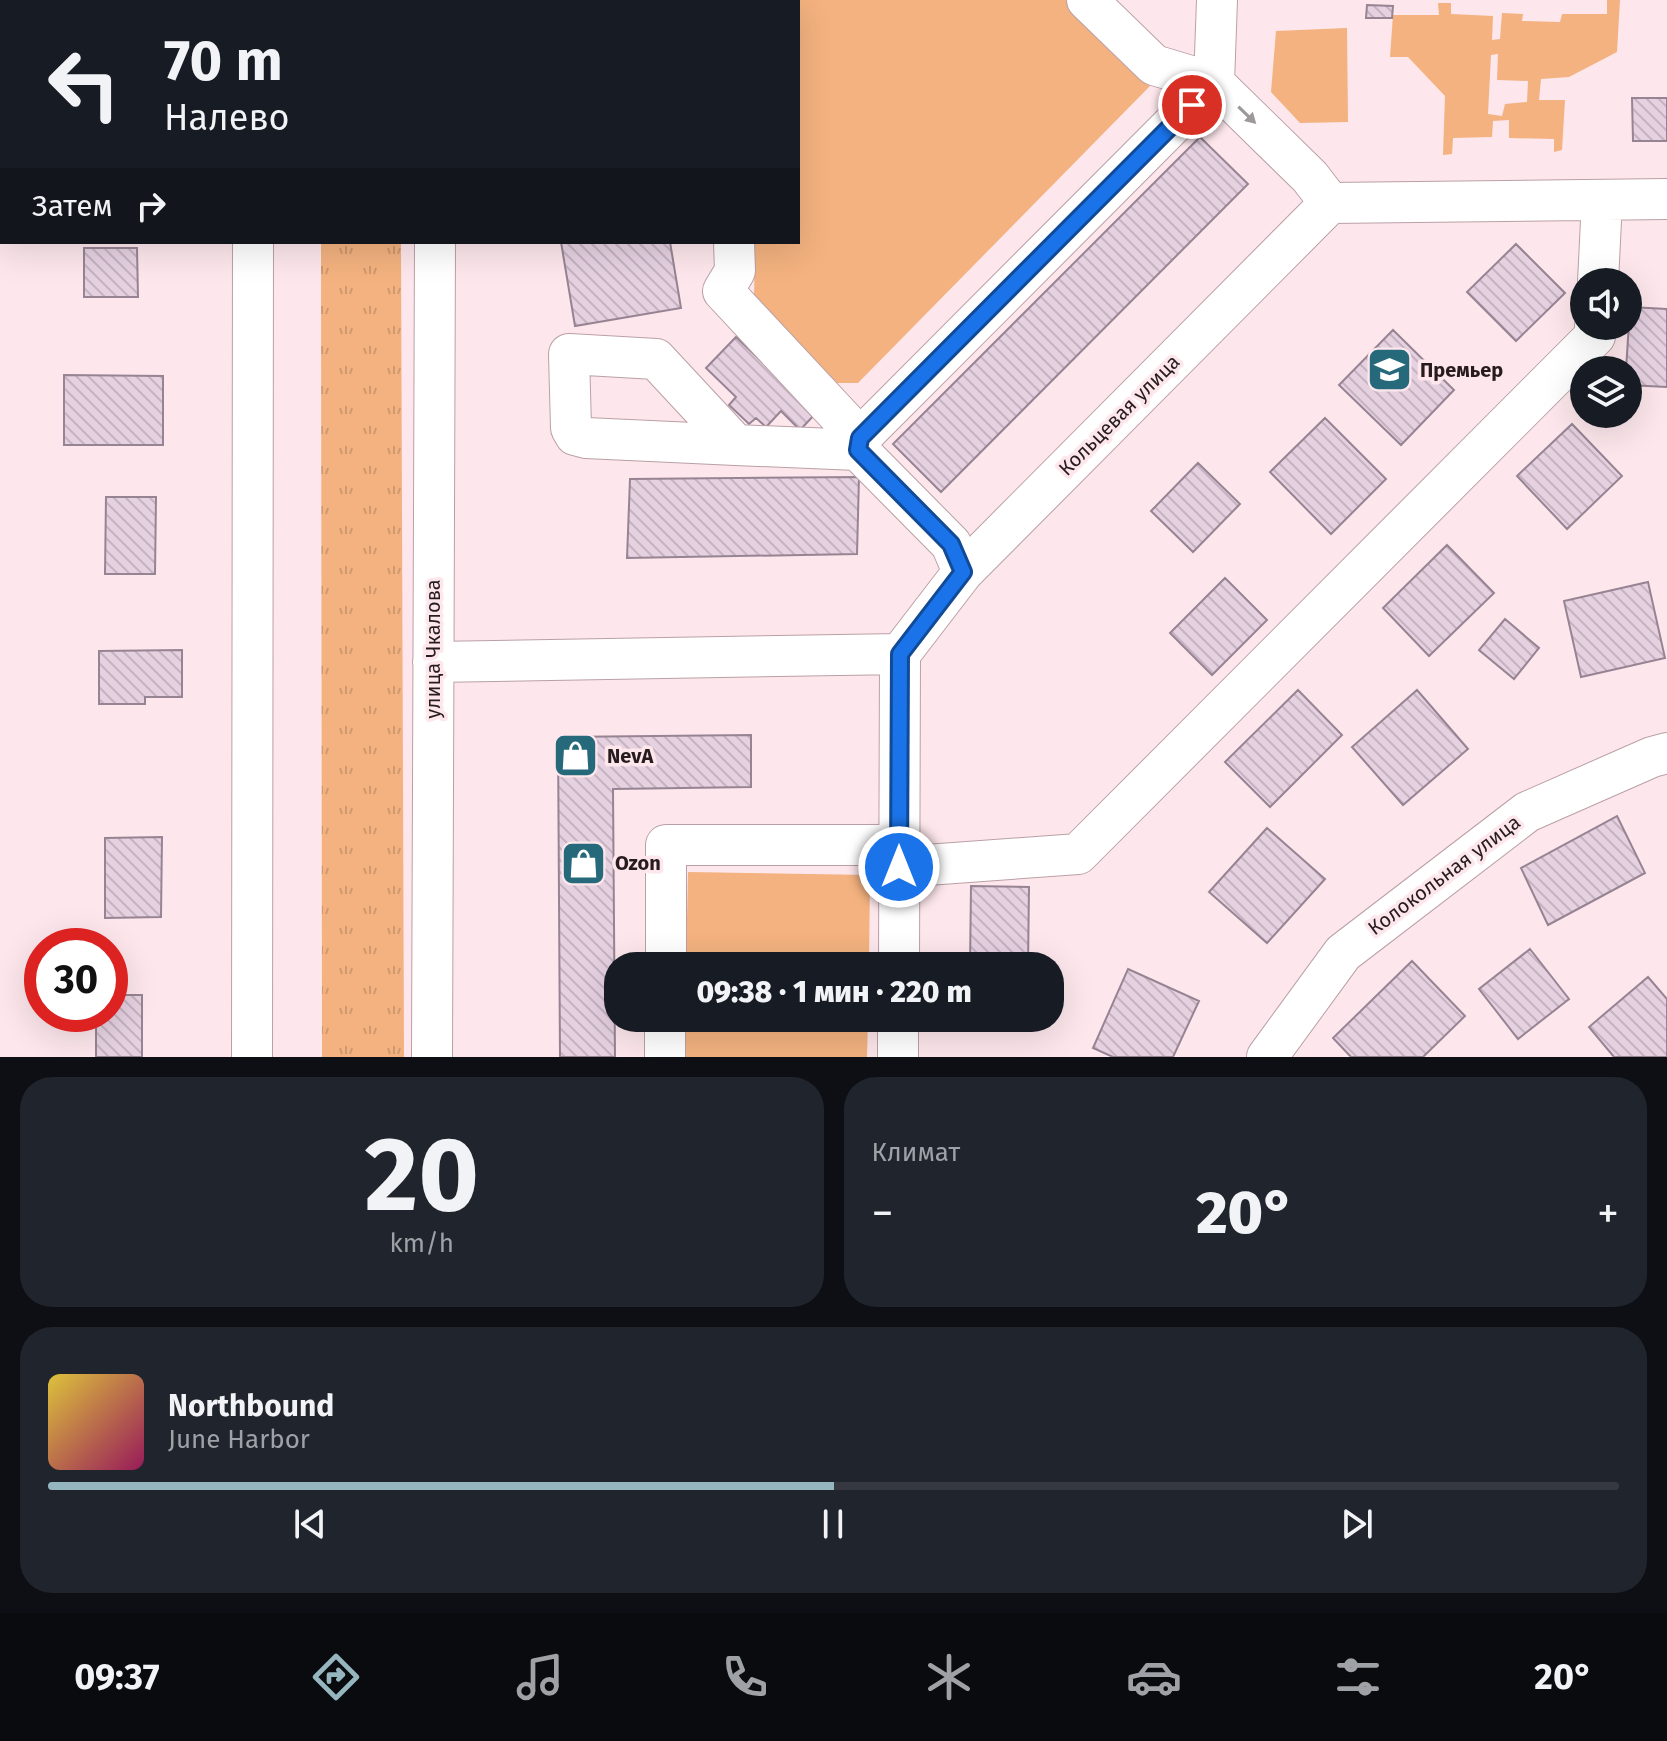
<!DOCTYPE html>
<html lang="ru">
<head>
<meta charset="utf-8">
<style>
	body { margin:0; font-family:"Fira Sans",sans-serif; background:#20242c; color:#f1f3f6; height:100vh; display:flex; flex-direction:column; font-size:30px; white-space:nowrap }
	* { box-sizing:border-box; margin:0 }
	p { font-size:26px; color:#9ea1a6 }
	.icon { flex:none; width:44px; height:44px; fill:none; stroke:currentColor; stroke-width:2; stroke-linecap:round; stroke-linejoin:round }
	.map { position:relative; height:1057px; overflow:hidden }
	.drawer { display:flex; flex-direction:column; gap:20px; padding:20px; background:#0d0f14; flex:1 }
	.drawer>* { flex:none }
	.guide { position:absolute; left:0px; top:0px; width:800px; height:244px; box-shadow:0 8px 32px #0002; background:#171b24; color:#f1f3f6; overflow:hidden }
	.tools { position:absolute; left:1570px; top:268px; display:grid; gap:16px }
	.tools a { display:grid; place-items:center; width:72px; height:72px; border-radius:50%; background:#171b24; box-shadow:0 8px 32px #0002; font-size:40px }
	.speed { position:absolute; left:24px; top:928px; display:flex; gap:16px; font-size:40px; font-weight:700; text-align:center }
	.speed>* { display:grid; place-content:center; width:104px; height:104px; border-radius:50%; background:#171b24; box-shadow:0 8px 32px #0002; line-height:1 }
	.speed .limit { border:12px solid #d22; background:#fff; color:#111 }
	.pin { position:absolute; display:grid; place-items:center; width:68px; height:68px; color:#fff; margin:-34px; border:4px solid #fff; border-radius:50%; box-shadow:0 2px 8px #0007 }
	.me { position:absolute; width:88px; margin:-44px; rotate:0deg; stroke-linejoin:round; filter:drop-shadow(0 0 6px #0008) }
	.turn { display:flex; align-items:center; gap:28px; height:168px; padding:0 32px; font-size:36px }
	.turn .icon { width:104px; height:104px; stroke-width:2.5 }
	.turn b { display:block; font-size:56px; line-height:68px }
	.then { display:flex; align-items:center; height:76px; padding:0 32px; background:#0003; gap:16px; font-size:30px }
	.big { font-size:60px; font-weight:800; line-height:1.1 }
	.drawer .widget { flex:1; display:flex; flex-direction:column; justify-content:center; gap:12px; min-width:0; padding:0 28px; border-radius:32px; background:#20242c }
	.drawer .dial { align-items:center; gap:0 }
	.dial b { font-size:104px; line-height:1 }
	.song { display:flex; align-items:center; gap:24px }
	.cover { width:96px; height:96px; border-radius:12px; background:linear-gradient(135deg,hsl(50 70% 55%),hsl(330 70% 35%)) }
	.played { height:8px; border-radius:4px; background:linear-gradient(90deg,#95b5bf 50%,#363941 50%) }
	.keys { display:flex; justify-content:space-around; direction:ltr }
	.heat { display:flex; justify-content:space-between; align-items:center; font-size:44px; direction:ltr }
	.drawer .tiles { flex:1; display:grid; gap:20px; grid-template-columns:1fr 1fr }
	.widget:last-child { grid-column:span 2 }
	.trip { position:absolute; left:604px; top:952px; width:460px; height:80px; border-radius:32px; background:#171b24; box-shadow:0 8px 32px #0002; font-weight:800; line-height:80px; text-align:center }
	.menu { display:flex; height:128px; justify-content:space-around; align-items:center; background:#090b0e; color:#9ea1a6 }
	.menu .icon { width:56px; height:56px }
	.menu .current { color:#95b5bf }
	.menu b { font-size:36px; color:#f1f3f6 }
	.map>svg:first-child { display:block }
	.grass { fill:url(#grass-tufts) }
	.green { fill:#f3b27f; fill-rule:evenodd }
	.building { fill:url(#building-back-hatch); stroke:#978493; stroke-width:2 }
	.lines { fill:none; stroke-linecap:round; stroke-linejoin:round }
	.minor-casing { stroke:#baa0a6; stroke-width:42 }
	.minor { stroke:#fff; stroke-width:40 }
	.oneway { fill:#9d999a }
	.route-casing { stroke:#114b97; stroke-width:20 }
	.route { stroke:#1a73e8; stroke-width:14 }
	.labels { text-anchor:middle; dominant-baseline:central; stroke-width:7; stroke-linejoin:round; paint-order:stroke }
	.poi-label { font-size:20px; font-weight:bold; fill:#261c1f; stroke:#fde7ec; text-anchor:start }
	.street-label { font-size:20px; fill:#261c1f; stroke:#fde7ec }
</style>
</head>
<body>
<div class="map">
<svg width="1667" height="1057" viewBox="0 0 1667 1057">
	<defs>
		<pattern id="grass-tufts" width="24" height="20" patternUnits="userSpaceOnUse" patternTransform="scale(2)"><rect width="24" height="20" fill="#f3b27f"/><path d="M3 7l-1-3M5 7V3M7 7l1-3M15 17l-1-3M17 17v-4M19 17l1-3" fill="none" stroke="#d0986d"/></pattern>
		<pattern id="building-back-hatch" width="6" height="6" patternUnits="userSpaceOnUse" patternTransform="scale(2)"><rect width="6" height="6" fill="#e6d1e1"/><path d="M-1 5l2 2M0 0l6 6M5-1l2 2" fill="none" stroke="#c5b3c1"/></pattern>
	</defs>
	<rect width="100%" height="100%" fill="#fde7ec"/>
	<path class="grass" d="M321,242H401L404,1057H322Z"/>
	<path class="green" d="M755,0H1066L1150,86L858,383H837L754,298L755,242H798V2H755Z
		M1607,0H1620L1617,52L1569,77L1541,79L1539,100H1565L1562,150L1554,152V139L1509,138V120L1493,121L1492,137L1453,138L1452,154L1443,155L1445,96L1408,57H1390L1393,15H1439L1438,3H1451V14L1493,16L1492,40L1500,39L1502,13L1523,14L1522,21L1560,22L1562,14H1607ZM1498,54L1497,80L1528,81L1527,102L1505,104L1502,116L1488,114L1491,55Z
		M1347,28L1348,122L1300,123L1271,92L1276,31Z
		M688,872L870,875L869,966H686Z
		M685,1018H868L867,1057H685Z"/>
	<path class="building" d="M562,0H660L659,2H562Z
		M1367,5L1393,6L1392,18H1366Z
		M1632,98H1667V141H1633Z
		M1200,137L1248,184L941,492L893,444Z
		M561,242H670L681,308L575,326Z
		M1516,244L1565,293L1516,341L1467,292Z
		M84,248H137L138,297H84Z
		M1630,307L1667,309V387L1628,385V370H1626Z
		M1393,330L1454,390L1401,445L1339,385Z
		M736,337L816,413L800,430L781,411L766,427L756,418L749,424L729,405L736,397L706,368Z
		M64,375L163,376V445H64Z
		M1325,418L1386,479L1331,534L1270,472Z
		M1572,424L1622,476L1567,529L1517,476Z
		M1198,463L1240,504L1193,552L1151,511Z
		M859,477L857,554L627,558L630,479Z
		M106,497H156L155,574H105Z
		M1447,545L1494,593L1429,656L1383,608Z
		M1225,578L1267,620L1212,675L1170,633Z
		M1648,582L1665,658L1581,677L1564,601Z
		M1505,619L1539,648L1514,679L1479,650Z
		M182,650V697H145V704H99V651Z
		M1298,690L1342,735L1270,807L1225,762Z
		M1417,690L1468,749L1403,805L1352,747Z
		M751,735V787L613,789L615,1057H560L558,737Z
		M1617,816L1645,873L1548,925L1521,868Z
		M1267,828L1325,879L1267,943L1209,892Z
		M162,837L161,917L105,918V838Z
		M971,886L1029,887L1028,966H970Z
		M1530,949L1569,999L1518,1039L1479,989Z
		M1412,961L1465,1016L1423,1057H1351L1333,1038Z
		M1128,969L1199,1001L1173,1057H1113L1093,1048Z
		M1648,977L1667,999V1057H1614L1589,1027Z
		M110,995H142V1057H96V1014H110Z"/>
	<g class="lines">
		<defs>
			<path id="minor" d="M1087,0L1154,65L1214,83L1217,0
				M253,2V0
				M437,2V0
				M733,2V0
				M734,242L735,271L723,291L860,438
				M1598,282L1602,200
				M736,445L586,438L575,435L571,428L569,354L656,359L736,445L858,450
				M963,572L951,544L858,450L860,438L1214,83L1310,177L1330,203
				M433,662L900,654
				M899,867L1078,854L1595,336V326
				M666,966V845H899
				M899,966L900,654L963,572L1330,203L1667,199
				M252,1057L253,242
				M432,1057L435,242
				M665,1057V1018
				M898,1057V1018
				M1267,1057L1343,953L1527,812L1652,757L1667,753"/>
		</defs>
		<use href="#minor" class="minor-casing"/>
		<use href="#minor" class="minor"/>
	</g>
	<defs><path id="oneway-solid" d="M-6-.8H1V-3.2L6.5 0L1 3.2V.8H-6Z" transform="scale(2)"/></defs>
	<use class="oneway" href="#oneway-solid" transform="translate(1247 115) rotate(44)"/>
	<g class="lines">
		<defs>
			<path id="route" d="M899,867L900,654L963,572L951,544L858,450L860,438L1192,105"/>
		</defs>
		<use href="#route" class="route-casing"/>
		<use href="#route" class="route"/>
	</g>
	<defs>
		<symbol id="school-square" viewBox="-11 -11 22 22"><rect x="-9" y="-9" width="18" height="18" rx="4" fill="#25697b" stroke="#fde7ec"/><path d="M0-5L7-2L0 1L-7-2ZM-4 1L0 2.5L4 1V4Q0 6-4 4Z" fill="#fff"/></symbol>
		<symbol id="shop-square" viewBox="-11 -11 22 22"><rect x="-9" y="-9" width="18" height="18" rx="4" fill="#25697b" stroke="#fde7ec"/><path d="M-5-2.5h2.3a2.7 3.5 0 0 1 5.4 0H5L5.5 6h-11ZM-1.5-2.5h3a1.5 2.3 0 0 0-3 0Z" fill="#fff"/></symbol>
	</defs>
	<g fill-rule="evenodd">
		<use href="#school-square" x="1364" y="344" width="51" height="51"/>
		<use href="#shop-square" x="550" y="730" width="51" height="51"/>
		<use href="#shop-square" x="558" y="838" width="51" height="51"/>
	</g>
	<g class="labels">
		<g class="poi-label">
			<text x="1420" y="370">Премьер</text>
			<text x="607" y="756">NevA</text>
			<text x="615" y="863">Ozon</text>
		</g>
		<g class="street-label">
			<text transform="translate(1119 415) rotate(-45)">Кольцевая улица</text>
			<text transform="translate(433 649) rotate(-90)">улица Чкалова</text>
			<text transform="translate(1444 875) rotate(-37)">Колокольная улица</text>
		</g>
	</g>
</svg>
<div class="tools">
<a><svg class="icon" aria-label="sound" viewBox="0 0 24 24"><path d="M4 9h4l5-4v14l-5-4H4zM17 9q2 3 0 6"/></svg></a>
<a><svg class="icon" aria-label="layers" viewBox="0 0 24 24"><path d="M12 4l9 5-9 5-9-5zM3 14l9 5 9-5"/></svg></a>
</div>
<div class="speed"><div class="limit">30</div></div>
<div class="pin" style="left:1192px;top:105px;background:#d93025"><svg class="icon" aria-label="arrive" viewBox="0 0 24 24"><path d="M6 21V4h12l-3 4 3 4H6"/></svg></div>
<svg class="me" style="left:899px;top:867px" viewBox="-20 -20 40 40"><circle r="17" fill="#1a73e8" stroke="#fff" stroke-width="3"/><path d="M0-11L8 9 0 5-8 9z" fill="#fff"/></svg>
<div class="trip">09:38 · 1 мин · 220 m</div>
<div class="guide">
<div class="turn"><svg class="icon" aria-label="left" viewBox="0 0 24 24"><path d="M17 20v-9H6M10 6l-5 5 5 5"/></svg><div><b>70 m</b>Налево</div></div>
<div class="then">Затем<svg class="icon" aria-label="right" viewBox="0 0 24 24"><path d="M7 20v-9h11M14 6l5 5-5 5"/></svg></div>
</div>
</div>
<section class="drawer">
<div class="tiles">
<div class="widget dial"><b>20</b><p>km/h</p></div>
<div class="widget"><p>Климат</p>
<div class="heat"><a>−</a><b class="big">20°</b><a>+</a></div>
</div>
<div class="widget">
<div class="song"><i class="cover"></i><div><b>Northbound</b><p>June Harbor</p></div></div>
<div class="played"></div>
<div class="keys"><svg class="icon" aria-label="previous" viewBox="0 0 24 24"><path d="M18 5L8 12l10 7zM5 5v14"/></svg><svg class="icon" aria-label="pause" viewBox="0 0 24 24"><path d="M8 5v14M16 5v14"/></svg><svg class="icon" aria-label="next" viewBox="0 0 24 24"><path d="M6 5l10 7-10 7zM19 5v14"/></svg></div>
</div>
</div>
</section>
<nav class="menu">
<b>09:37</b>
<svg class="icon current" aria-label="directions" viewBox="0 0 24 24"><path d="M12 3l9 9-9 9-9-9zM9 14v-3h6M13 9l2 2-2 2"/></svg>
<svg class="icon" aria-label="music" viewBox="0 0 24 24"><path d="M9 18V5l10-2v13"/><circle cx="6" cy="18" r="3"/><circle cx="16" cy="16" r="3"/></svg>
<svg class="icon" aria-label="phone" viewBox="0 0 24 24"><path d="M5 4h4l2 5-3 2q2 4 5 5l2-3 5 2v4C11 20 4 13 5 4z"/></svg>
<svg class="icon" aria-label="climate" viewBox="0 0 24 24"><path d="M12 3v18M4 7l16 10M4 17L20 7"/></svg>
<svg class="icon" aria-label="car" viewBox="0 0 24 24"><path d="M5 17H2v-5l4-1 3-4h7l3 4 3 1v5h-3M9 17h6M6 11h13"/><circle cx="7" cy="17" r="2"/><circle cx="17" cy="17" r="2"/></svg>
<svg class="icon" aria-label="filters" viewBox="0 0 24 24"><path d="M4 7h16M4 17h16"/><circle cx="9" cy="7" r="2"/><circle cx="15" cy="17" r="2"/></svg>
<b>20°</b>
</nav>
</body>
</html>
